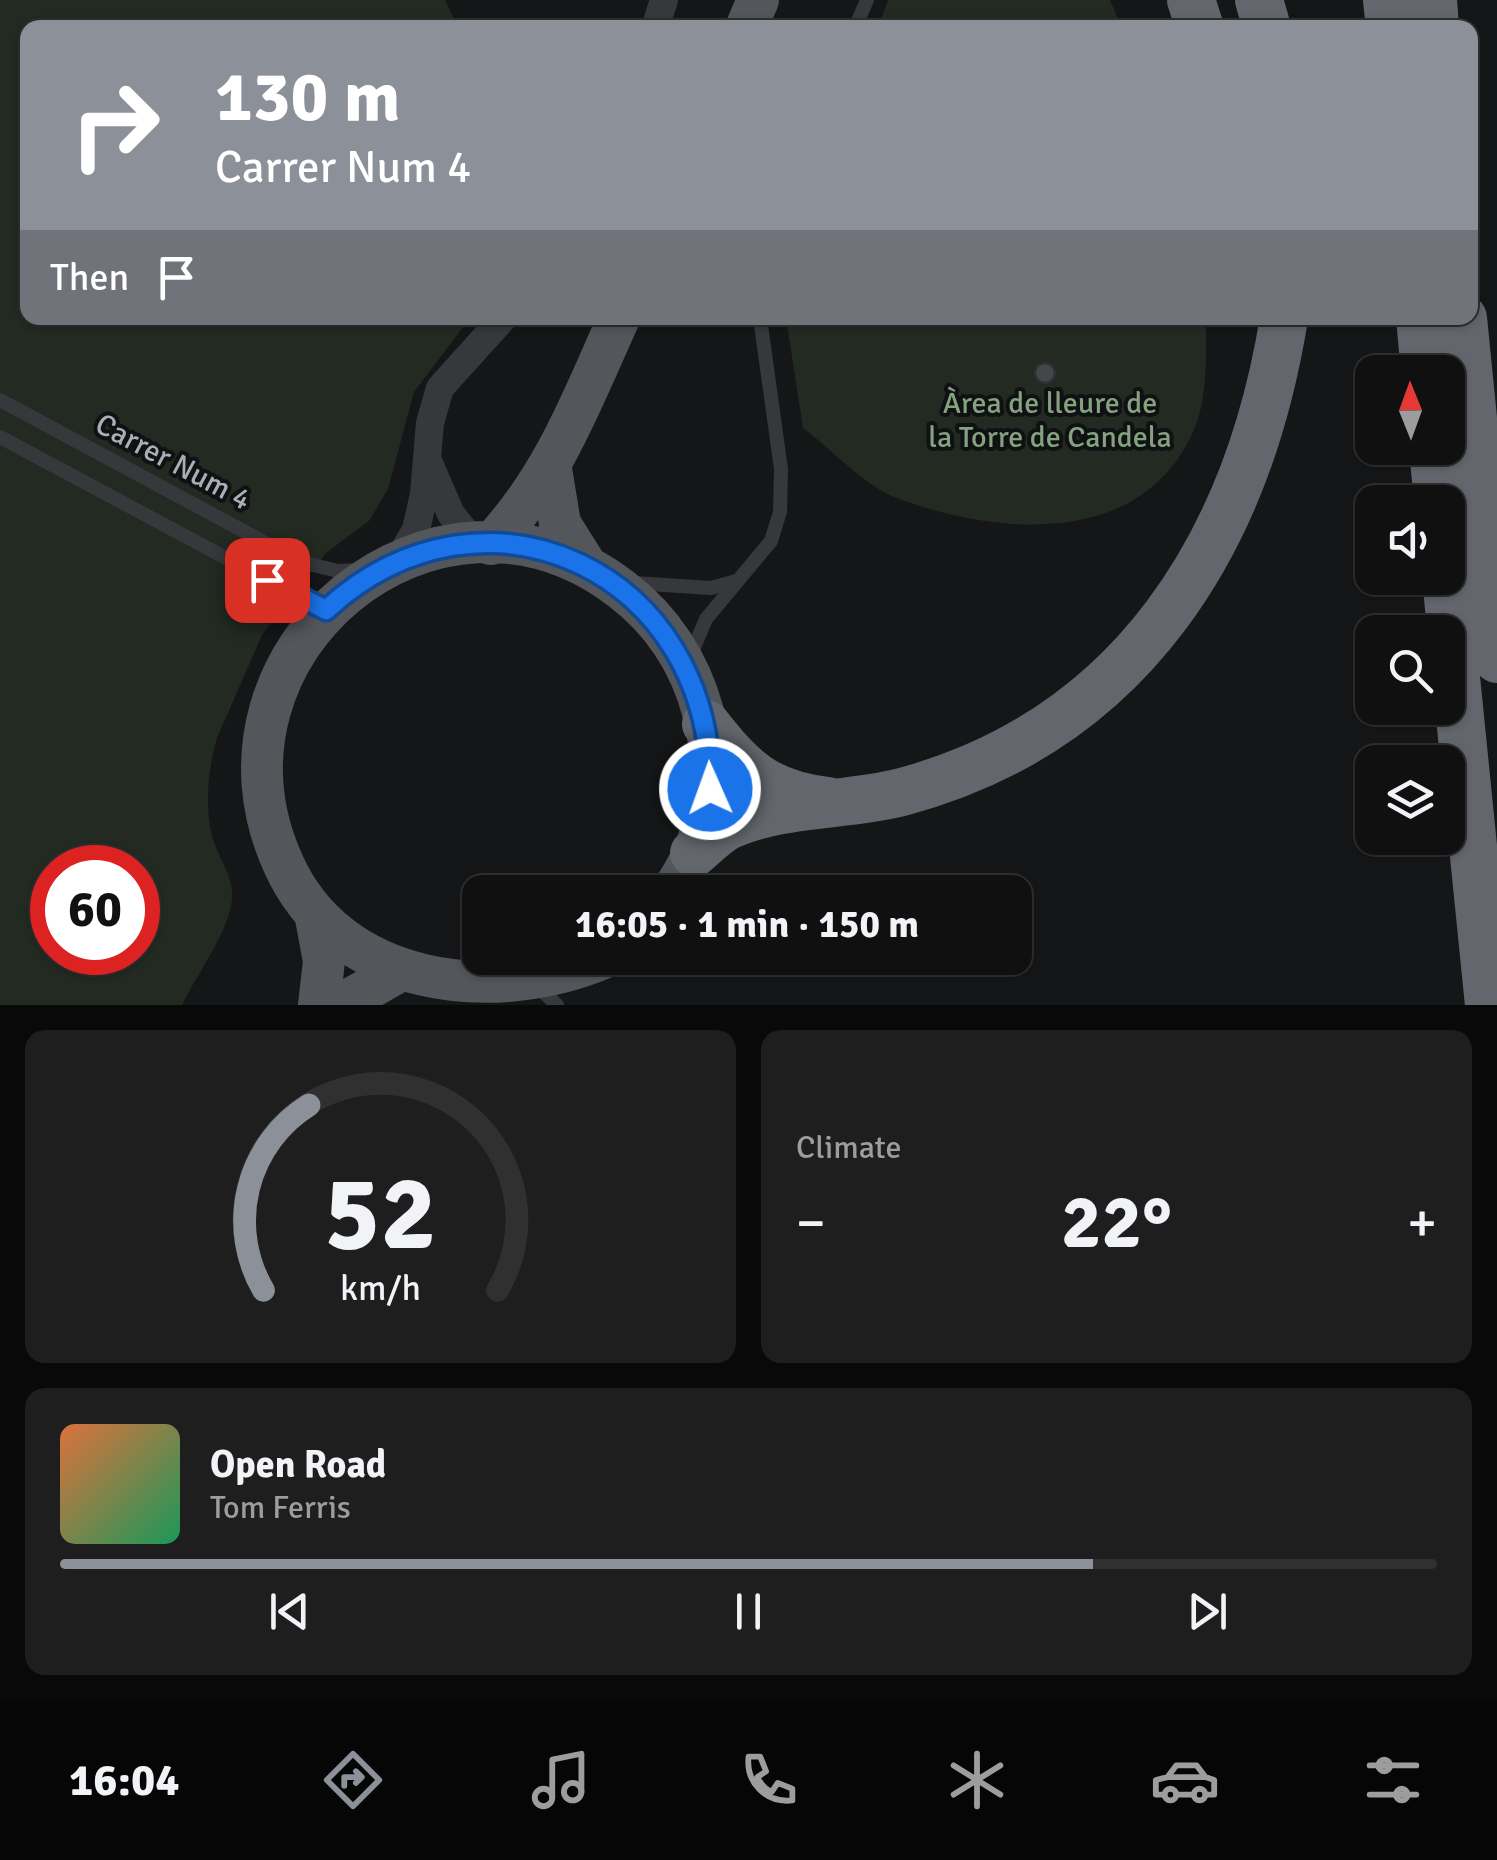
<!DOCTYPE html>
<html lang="en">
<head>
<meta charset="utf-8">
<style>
	body { margin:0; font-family:Signika,sans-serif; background:#1e1e1f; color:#f1f3f6; height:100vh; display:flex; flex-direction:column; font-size:38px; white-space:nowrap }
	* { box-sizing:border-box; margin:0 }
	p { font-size:32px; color:#9c9d9f }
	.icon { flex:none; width:55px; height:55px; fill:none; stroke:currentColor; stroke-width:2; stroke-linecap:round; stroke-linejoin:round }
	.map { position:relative; height:1005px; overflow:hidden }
	.sheet { display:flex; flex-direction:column; gap:25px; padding:25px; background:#090909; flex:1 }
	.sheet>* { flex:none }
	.guide { position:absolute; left:20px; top:20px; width:1458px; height:305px; border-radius:20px; box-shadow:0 2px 8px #0004,0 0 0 2px #303031; background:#8c9099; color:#fff; overflow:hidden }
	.needle { width:65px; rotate:359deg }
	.buttons { position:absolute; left:1355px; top:355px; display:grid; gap:20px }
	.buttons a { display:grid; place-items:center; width:110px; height:110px; border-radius:20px; background:#101011; box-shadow:0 2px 8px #0004,0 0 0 2px #303031; font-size:50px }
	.speed { position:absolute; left:30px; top:845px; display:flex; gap:20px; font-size:50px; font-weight:700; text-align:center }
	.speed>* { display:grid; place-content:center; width:130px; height:130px; border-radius:50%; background:#101011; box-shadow:0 2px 8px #0004,0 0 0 2px #303031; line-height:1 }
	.speed .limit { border:15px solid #d22; background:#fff; color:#111 }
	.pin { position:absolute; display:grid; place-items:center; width:85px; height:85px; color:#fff; margin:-42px; border-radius:20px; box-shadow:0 5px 15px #0006 }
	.me { position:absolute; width:110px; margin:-55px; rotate:358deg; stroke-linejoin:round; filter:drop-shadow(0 0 8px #0008) }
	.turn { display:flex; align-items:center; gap:35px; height:210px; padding:0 30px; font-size:45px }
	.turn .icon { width:130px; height:130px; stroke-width:2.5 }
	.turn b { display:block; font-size:70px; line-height:85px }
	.then { display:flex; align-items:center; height:95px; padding:0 30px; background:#0003; gap:20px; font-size:38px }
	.big { font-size:75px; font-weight:700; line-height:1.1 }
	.sheet .card { flex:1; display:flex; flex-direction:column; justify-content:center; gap:15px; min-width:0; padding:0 35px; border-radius:20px; background:#1e1e1f }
	.sheet .dial { align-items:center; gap:0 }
	.dial svg { height:260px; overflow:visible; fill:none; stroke:#303031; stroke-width:7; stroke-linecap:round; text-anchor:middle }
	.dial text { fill:#f1f3f6; stroke:none }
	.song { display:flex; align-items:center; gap:30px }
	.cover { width:120px; height:120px; border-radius:15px; background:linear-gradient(135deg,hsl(20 70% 55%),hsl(150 70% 35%)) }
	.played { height:10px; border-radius:5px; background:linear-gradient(90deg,#8c9099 75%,#303031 75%) }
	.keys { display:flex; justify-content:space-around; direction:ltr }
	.heat { display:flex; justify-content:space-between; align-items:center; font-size:55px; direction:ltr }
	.sheet .tiles { flex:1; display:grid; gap:25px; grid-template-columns:1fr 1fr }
	.card:last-child { grid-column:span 2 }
	.trip { position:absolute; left:462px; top:875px; width:570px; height:100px; border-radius:20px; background:#101011; box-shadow:0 2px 8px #0004,0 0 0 2px #303031; font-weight:700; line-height:100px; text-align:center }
	.tabs { display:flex; height:160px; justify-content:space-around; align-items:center; background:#060607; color:#9c9d9f }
	.tabs .icon { width:70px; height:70px }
	.tabs .current { color:#8c9099 }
	.tabs b { font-size:45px; color:#f1f3f6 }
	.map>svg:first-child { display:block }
	.green { fill:#222a22; fill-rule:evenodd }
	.building { fill:#44464a; stroke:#2f3033; stroke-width:2.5 }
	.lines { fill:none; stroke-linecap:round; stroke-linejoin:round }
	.lane { stroke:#36383c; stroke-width:14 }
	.street { stroke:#36383c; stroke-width:28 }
	.primary { stroke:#53565b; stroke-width:42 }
	.highway { stroke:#63676d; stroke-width:48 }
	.route-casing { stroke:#114b97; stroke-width:25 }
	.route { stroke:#1a73e8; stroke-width:18 }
	.labels { text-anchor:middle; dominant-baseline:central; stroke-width:8; stroke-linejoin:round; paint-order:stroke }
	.park-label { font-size:30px; fill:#84a180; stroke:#101112 }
	.street-label { font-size:30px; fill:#a8afb6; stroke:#101112 }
</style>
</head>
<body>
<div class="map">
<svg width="1497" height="1005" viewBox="0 0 1497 1005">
	<rect width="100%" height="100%" fill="#151617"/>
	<path class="green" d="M0,0H445L458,27L28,28V318H470L414,392L388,489L379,504L370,520L326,553L262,635L217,738C208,768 204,809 213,839C219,859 234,877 232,899C230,930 196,976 182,1005H0ZM52,868H138V952H52Z
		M888,0H1110L1122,27H878Z
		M786,318H1206C1206,352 1208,398 1194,430C1142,549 996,536 894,497C863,484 831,449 803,428Z"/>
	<path class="building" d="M1035 373a10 10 0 1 1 20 0a10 10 0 1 1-20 0Z"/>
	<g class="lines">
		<path class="lane" d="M855,28L867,0
			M0,400L301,562L338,571L360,570
			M0,437L325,611
			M633,583L711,588L736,581
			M690,657L706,619L771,541L780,512L781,469L760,318
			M537,986L557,1005"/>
		<path class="street" d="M655,28L664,0
			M429,463L451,514L475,544
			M397,562L416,530L424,494L430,423L440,388L503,318"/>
		<path class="primary" d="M746,28L758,0
			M551,469L560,524L587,567
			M491,544C554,477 582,400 619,318
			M315,913L324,961L319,1005
			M604,958C492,1005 338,987 283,863C188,652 436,447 621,589C662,620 690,663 703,712C719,772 708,842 671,892
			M340,1005L396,973"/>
		<path class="highway" d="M1191,0L1200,28
			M1259,0L1267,28
			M1387,0L1390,28
			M1433,0L1435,28
			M1420,318L1425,372
			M1463,318L1497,659
			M1433,448L1438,502
			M1446,578L1489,1005
			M706,724C743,771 766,794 828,801
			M694,853C705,844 717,831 730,825C782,802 848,806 902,792C1133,730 1248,541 1284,318"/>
	</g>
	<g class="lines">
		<defs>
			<path id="route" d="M267,580L326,610C486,463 714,574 710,789"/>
		</defs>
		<use href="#route" class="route-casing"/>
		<use href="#route" class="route"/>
	</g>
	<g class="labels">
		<g class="park-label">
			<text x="1050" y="403">Àrea de lleure de<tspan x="1050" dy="34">la Torre de Candela</tspan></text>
		</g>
		<g class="street-label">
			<text transform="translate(173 462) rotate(28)">Carrer Num 4</text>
		</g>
	</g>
</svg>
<div class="buttons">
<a><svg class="needle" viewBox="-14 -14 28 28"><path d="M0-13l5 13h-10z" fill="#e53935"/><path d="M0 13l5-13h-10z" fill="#9c9d9f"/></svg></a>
<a><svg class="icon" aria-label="sound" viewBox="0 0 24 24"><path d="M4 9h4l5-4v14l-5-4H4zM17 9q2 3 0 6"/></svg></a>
<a><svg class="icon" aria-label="search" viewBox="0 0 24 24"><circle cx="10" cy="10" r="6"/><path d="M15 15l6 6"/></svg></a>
<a><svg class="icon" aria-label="layers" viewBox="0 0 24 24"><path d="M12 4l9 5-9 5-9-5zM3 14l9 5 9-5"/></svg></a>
</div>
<div class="speed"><div class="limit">60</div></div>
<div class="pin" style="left:267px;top:580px;background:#d93025"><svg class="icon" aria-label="arrive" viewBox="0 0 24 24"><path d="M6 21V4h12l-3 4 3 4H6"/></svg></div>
<svg class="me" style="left:710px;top:789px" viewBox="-20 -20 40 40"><circle r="17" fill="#1a73e8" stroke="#fff" stroke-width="3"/><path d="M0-11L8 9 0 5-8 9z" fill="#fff"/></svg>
<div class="trip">16:05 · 1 min · 150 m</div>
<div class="guide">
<div class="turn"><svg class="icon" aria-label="right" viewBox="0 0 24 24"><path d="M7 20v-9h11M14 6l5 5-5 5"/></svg><div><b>130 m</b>Carrer Num 4</div></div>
<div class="then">Then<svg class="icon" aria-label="arrive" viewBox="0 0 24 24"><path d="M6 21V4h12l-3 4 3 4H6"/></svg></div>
</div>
</div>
<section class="sheet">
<div class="tiles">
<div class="card dial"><svg viewBox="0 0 100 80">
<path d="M14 69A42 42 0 1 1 86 69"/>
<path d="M14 69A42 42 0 0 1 28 12" stroke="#8c9099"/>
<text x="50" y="56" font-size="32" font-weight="700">52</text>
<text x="50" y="72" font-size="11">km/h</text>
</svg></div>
<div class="card"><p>Climate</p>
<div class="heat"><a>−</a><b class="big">22°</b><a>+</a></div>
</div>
<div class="card">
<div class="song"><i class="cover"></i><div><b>Open Road</b><p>Tom Ferris</p></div></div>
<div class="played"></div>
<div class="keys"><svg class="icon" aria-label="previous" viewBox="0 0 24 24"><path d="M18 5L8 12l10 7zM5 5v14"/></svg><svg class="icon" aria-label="pause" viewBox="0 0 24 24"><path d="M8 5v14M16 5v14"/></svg><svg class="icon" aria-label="next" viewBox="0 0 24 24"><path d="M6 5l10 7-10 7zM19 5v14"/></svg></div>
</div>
</div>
</section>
<nav class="tabs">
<b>16:04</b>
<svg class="icon current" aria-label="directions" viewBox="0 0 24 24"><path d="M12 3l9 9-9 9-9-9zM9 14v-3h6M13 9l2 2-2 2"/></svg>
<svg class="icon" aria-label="music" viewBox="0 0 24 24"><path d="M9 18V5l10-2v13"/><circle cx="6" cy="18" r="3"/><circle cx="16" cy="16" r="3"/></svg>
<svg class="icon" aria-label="phone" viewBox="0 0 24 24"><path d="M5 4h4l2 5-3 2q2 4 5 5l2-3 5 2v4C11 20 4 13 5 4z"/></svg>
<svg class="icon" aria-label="climate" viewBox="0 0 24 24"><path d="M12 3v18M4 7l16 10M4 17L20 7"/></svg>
<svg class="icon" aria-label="car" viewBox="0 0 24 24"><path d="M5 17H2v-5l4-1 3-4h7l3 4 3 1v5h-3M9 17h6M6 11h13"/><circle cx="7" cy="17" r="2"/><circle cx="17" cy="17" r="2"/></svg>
<svg class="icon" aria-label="filters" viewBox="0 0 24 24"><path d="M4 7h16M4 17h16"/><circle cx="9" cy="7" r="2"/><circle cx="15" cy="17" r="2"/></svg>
</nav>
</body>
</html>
